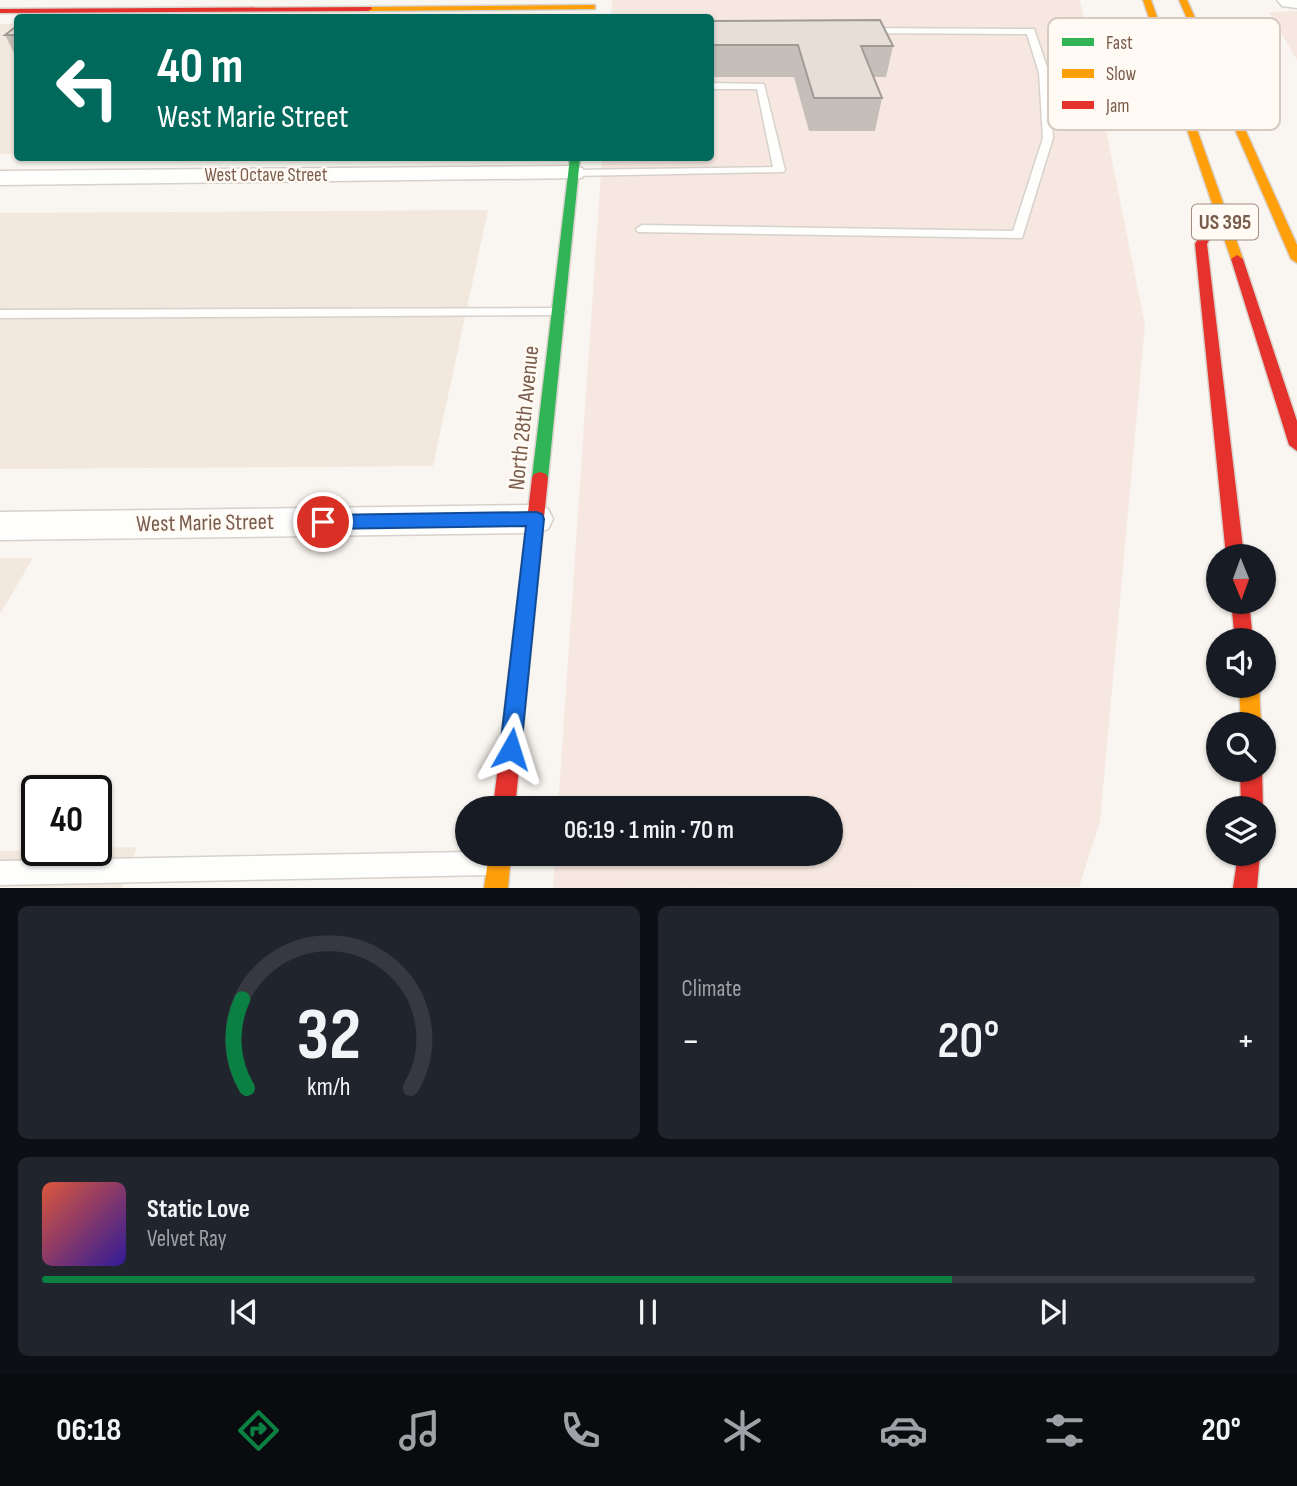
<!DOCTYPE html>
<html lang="en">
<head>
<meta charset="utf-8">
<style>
	body { margin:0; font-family:"Sofia Sans Condensed",sans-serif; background:#20242c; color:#f1f3f6; height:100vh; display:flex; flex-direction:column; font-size:26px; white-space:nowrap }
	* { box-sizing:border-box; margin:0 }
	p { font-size:23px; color:#9ea1a6 }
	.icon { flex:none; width:38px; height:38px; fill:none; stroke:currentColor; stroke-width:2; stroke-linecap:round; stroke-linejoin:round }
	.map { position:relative; height:888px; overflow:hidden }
	.panel { display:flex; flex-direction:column; gap:18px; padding:18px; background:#0d0f14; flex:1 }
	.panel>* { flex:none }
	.hud { position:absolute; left:14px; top:14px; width:700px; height:147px; border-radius:7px; box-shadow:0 2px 5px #0004; background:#00695c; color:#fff; overflow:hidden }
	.needle { width:46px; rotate:179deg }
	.buttons { position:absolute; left:1206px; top:544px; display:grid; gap:14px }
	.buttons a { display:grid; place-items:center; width:70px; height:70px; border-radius:50%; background:#171b24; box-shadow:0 2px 5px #0004; font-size:35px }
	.speed { position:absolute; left:21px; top:775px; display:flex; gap:14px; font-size:35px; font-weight:700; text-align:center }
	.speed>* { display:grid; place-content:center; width:91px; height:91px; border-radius:50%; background:#171b24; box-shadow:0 2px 5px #0004; line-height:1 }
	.speed .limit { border:4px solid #111; border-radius:10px; background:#fff; color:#111 }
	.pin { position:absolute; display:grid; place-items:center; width:60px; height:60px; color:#fff; margin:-30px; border:4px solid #fff; border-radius:50%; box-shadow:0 2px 7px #0007 }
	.me { position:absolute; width:77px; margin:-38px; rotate:6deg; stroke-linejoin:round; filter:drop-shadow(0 0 5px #0008) }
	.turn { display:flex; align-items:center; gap:24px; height:147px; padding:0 28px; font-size:32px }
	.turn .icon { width:91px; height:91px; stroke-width:2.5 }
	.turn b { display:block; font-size:49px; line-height:60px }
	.big { font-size:52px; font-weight:600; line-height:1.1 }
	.panel .card { flex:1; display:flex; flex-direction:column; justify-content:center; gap:10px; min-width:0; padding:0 24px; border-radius:10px; background:#20242c }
	.panel .dial { align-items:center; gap:0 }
	.dial svg { height:182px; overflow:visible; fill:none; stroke:#363941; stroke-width:7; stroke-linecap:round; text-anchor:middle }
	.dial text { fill:#f1f3f6; stroke:none }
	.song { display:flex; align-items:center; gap:21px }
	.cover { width:84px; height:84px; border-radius:10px; background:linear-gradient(135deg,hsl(10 70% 55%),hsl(250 70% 35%)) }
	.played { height:7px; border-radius:4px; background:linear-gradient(90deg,#0b8043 75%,#363941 75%) }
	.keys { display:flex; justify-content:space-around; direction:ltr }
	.heat { display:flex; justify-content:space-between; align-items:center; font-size:38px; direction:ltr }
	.panel .tiles { flex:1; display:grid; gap:18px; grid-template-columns:1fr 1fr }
	.card:last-child { grid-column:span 2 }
	.trip { position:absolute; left:455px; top:796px; width:388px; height:70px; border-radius:35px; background:#171b24; box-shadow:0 2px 5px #0004; font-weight:600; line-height:70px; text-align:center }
	.tab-bar { display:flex; height:112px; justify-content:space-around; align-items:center; background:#090b0e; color:#9ea1a6 }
	.tab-bar .icon { width:49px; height:49px }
	.tab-bar .active { color:#0b8043 }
	.tab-bar b { font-size:32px; color:#f1f3f6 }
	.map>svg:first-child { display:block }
	.residential { fill:#f2e8de }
	.commercial { fill:#f6e8e1 }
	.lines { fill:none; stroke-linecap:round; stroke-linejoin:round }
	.lane-casing { stroke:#d7d1cb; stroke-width:3 }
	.street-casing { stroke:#d7d1cb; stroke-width:3 }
	.fast-casing { stroke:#d9d2cb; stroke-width:3 }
	.slow-casing { stroke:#d9d2cb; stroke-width:3 }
	.jam-casing { stroke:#d9d2cb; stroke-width:3 }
	.lane { fill:#fefefd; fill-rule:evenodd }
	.street { fill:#fefefd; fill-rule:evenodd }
	.fast { fill:#30b455; fill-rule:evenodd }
	.slow { fill:#ff9f0a; fill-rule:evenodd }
	.jam { fill:#e5322d; fill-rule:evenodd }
	.wall { fill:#c6bfb9 }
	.building { fill:#e6ded7; stroke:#a19b96; stroke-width:2 }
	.route { fill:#1a73e8; stroke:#114b97; stroke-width:2 }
	.labels { text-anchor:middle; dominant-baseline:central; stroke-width:5; stroke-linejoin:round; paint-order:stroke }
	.far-street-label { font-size:19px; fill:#7a5c4d; stroke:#fffaf3 }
	.shield { fill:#fffaf3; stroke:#a28b7f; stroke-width:2 }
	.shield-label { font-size:21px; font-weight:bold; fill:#7a5c4d }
	.street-label { font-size:23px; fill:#7a5c4d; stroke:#fffaf3 }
	.key { fill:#fffaf3; stroke:#d7cbc1; stroke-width:2 }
	.key-label { font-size:19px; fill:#7a5c4d }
</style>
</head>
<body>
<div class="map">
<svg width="1297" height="888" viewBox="0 0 1297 888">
	<rect width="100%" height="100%" fill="#f9f5f0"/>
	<path class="residential" d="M0,24H17V154H0Z
		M488,210L433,466L0,469V213Z
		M0,558H33L0,614Z
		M137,847L122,888L0,887V851L96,850V848Z"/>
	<path class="commercial" d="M612,0H1080L1145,325L1100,822L1079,887L553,888L555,854H831V808H558L602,158H710V18L611,17Z
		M1297,11V60L1269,12Z"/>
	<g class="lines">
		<defs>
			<path id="lane" d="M863,28L1034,29L1049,73L1053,138L1022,238L638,232L636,229L642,225L1013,231L1043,138L1039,73L1027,34L860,33L859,31Z
				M710,83L764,84L785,170L783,172L574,176L568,173L574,170L773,167L757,89H710Z
				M559,308L566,312L564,315L0,318V310Z
				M467,852V854L497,855L501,863L497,871L489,875L0,885V861Z"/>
			<path id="street" d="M1277,0H1297V8L1282,6Z
				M574,166L582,168L585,173L582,178L0,185V171Z
				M536,505L548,509L553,519L548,529L536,533L0,540V512Z"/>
			<path id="fast" d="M570,158H580L548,478L546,482H534L532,478Z"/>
			<path id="slow" d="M1143,0H1151L1243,259L1241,262H1233L1231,259Z
				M1179,0H1187L1297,245V263L1291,259Z
				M592,5H595V9L368,11L364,9L368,7Z
				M1239,686H1259L1261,724H1241Z
				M489,854H511L508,888H484Z"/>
			<path id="jam" d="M371,7L372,9L368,11L0,13V9Z
				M1221,204L1227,208L1207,244L1244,556H1226L1195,244L1215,208Z
				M1237,255L1243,259L1297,421V451L1289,445L1231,259Z
				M540,472L546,474L548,478L515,808H493L532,478L534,474Z
				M1231,602H1249L1253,640H1235Z
				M1240,770H1262L1263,808H1241Z
				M1238,854H1260L1257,888H1233Z"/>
		</defs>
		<use href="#lane" class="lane-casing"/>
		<use href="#street" class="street-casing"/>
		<use href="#fast" class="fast-casing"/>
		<use href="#slow" class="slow-casing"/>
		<use href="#jam" class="jam-casing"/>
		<use href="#lane" class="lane"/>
		<use href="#street" class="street"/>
		<use href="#fast" class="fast"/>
		<use href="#slow" class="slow"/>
		<use href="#jam" class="jam"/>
	</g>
	<path class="wall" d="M710,21L893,46L886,77H874L882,98L875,131H809L794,77H710Z
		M18,25V53H14L5,35Z"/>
	<path class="building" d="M880,20L893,46H861L882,98H814L798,45H710V21Z
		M18,25V35H5Z"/>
	<path class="route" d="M536,512L542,514L544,519L521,749L518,757L511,760L503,757L500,749L526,526L323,529L317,527L315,522L317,517L323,515Z"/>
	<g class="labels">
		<g class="far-street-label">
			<text x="266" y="175">West Octave Street</text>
		</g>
		<rect class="shield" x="1192" y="204.5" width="66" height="35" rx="5"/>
		<g class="shield-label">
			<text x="1225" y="222">US 395</text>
		</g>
		<g class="street-label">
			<text transform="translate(524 418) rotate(-84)">North 28th Avenue</text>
			<text transform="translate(205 523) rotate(-1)">West Marie Street</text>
		</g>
	</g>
	<rect x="1048" y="18" width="232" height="112" rx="10" class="key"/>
	<rect x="1062" y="38" width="32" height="8" fill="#30b455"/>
	<rect x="1062" y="69" width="32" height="9" fill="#ff9f0a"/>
	<rect x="1062" y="101" width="32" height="8" fill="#e5322d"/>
	<g class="key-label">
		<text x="1106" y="49">Fast</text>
		<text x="1106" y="80">Slow</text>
		<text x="1106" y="112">Jam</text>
	</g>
</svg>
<div class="buttons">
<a><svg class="needle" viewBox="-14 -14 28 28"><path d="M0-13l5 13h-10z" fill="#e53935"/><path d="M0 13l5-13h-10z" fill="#9ea1a6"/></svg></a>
<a><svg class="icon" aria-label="sound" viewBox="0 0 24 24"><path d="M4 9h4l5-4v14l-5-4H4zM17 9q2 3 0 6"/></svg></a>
<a><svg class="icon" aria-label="search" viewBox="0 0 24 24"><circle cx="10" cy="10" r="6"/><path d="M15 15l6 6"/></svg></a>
<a><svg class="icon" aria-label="layers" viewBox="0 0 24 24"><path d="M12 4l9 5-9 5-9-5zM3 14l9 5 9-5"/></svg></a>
</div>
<div class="speed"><div class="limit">40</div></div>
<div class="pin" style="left:323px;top:522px;background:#d93025"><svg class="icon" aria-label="arrive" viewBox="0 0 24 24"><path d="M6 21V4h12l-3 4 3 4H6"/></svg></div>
<svg class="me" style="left:511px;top:749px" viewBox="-20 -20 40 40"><path d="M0-17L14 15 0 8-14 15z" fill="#1a73e8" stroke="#fff" stroke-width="4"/></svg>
<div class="trip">06:19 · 1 min · 70 m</div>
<div class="hud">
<div class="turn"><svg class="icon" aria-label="left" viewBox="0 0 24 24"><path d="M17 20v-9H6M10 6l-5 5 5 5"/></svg><div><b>40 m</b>West Marie Street</div></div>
</div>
</div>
<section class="panel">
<div class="tiles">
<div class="card dial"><svg viewBox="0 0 100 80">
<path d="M14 69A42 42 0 1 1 86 69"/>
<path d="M14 69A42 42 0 0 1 12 30" stroke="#0b8043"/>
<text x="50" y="56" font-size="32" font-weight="700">32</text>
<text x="50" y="72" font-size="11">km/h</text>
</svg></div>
<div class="card"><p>Climate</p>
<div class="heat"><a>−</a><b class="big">20°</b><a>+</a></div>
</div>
<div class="card">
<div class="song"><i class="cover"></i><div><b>Static Love</b><p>Velvet Ray</p></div></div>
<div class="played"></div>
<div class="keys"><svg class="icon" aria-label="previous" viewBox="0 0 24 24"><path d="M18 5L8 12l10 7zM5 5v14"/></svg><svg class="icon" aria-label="pause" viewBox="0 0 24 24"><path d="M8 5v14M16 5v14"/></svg><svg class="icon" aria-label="next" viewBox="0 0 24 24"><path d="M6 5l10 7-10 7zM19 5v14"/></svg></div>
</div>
</div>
</section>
<nav class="tab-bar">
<b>06:18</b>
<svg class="icon active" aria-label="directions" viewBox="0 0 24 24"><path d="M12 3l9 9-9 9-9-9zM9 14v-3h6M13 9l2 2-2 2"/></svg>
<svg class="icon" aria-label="music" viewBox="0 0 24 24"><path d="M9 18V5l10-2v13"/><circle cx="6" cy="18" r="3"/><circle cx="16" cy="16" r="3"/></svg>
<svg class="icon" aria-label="phone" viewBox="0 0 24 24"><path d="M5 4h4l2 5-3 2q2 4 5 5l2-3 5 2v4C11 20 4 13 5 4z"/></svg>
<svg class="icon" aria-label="climate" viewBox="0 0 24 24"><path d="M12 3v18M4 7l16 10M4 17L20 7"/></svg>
<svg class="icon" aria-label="car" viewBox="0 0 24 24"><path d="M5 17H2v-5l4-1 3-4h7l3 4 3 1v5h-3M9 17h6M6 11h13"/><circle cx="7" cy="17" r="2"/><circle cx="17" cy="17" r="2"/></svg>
<svg class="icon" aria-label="filters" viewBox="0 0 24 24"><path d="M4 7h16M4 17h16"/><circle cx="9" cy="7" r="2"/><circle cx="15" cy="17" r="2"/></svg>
<b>20°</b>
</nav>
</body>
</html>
